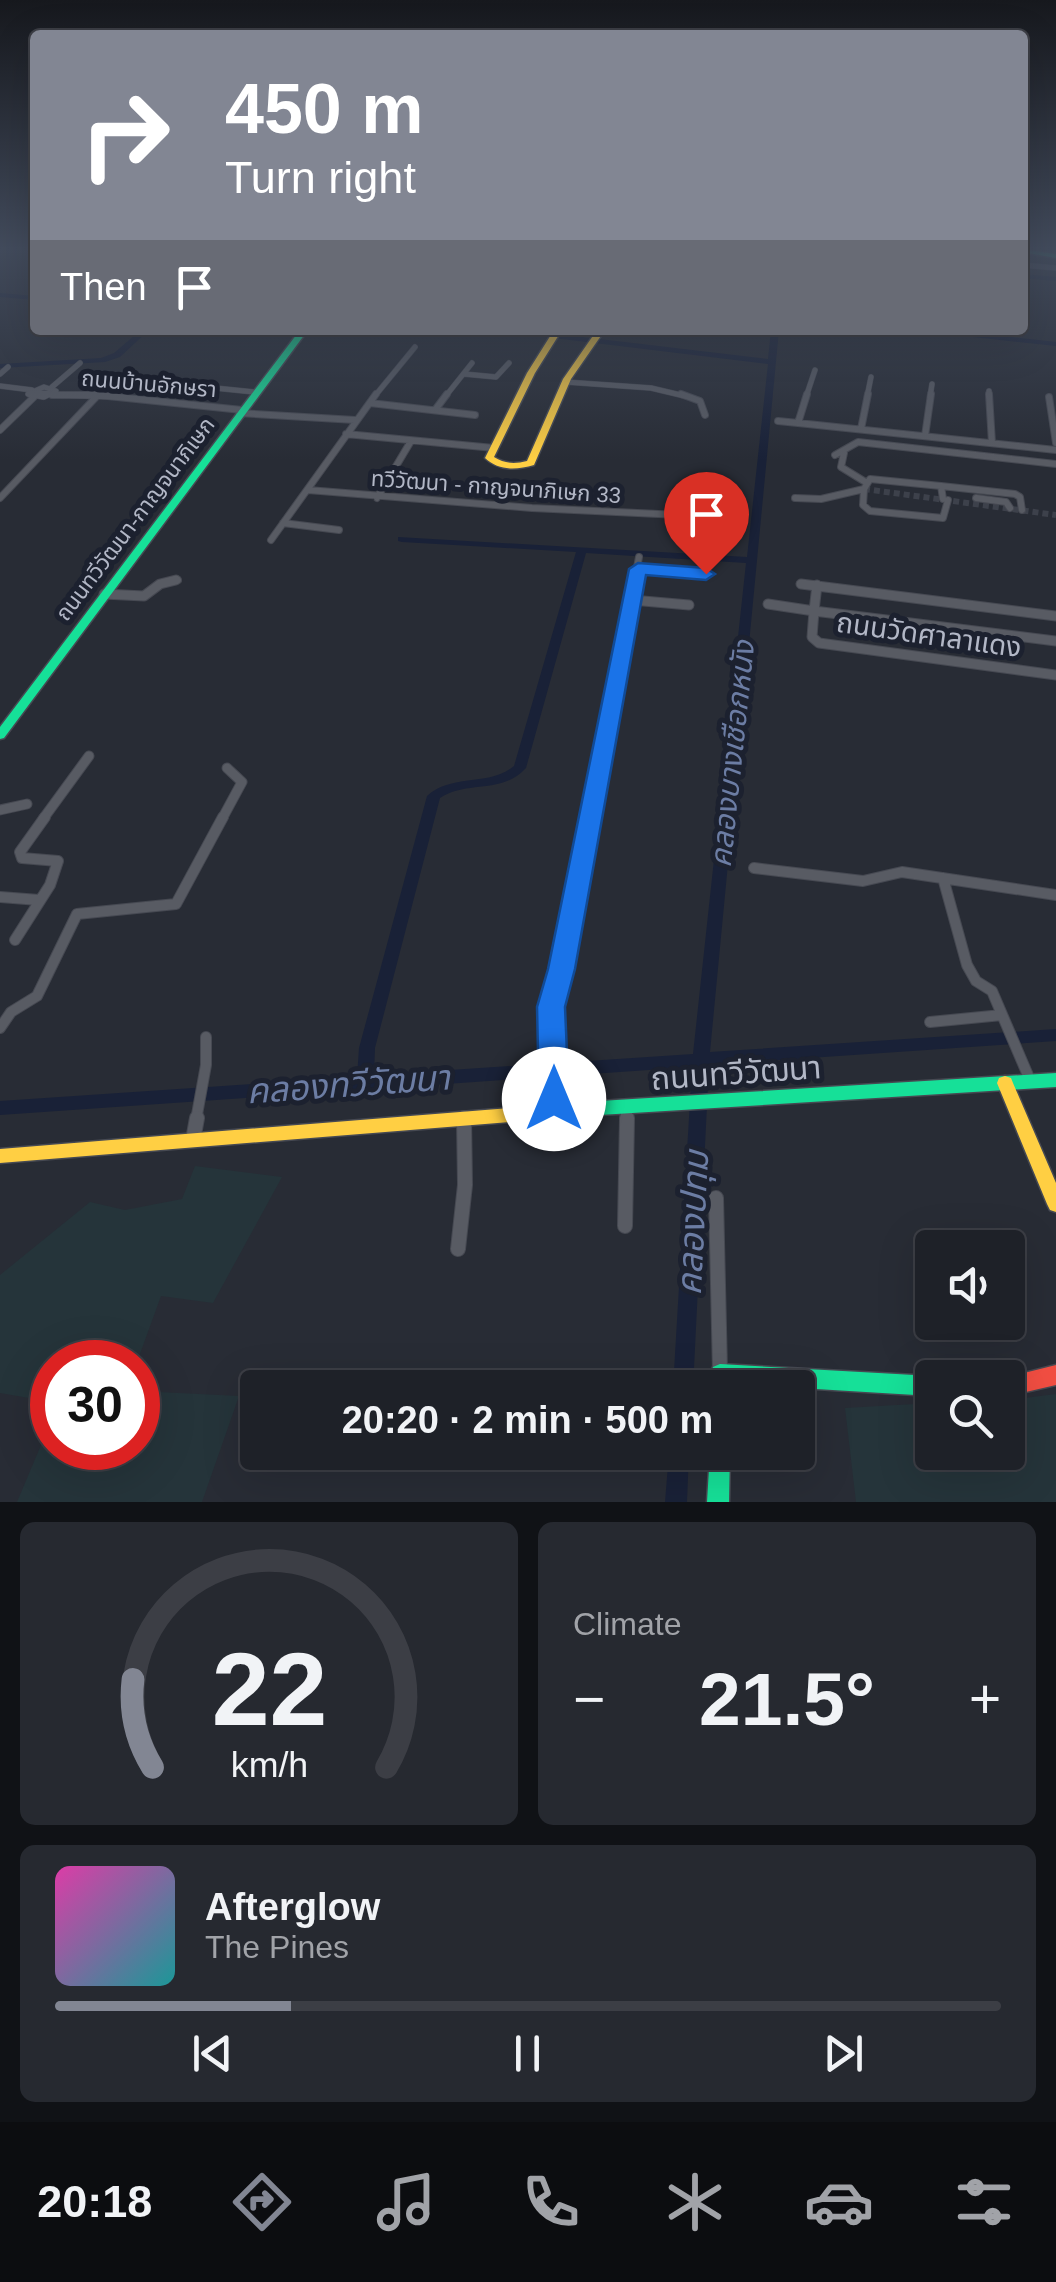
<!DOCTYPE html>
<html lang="en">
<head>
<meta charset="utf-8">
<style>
	body { margin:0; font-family:Helvetica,"Noto Sans Thai",sans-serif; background:#262930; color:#f1f3f6; height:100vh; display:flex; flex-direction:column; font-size:38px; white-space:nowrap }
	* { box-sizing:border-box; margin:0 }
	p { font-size:32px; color:#a1a3a8 }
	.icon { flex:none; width:55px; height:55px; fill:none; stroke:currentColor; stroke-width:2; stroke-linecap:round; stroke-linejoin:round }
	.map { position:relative; height:1502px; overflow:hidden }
	.drawer { display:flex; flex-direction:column; gap:20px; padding:20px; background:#101216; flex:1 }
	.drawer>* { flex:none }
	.banner { position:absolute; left:30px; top:30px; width:998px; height:305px; border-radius:10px; box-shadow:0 10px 40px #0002,0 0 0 2px #3c3e45; background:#828693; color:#fff; overflow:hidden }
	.buttons { position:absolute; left:915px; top:1230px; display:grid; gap:20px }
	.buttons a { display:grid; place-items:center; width:110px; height:110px; border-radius:10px; background:#1e2128; box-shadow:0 10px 40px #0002,0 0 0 2px #3c3e45; font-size:50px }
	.speed { position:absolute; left:30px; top:1340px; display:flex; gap:20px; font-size:50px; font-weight:700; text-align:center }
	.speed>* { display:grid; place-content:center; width:130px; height:130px; border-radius:50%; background:#1e2128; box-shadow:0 10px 40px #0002,0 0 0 2px #3c3e45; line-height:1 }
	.speed .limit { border:15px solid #d22; background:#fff; color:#111 }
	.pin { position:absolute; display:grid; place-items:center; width:85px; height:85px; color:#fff; margin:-102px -42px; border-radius:50% 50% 50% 0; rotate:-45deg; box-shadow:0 0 10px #0007 }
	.pin .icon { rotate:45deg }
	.me { position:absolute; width:110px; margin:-55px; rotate:0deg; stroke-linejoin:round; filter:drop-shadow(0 0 8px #0008) }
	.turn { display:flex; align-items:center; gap:35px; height:210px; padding:0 30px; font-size:45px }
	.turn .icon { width:130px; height:130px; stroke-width:2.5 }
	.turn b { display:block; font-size:70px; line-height:85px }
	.then { display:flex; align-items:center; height:95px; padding:0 30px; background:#0003; gap:20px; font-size:38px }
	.big { font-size:75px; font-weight:700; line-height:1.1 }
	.drawer .widget { flex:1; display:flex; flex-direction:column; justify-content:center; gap:15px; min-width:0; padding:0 35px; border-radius:15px; background:#262930 }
	.drawer .dial { align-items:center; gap:0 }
	.dial svg { height:260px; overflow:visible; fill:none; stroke:#3c3e45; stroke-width:7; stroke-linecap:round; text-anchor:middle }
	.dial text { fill:#f1f3f6; stroke:none }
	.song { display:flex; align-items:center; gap:30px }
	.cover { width:120px; height:120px; border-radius:15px; background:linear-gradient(135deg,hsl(320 70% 55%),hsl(180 70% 35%)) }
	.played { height:10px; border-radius:5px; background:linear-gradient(90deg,#828693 25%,#3c3e45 25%) }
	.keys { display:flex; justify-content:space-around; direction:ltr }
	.heat { display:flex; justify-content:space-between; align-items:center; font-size:55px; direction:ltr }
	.drawer .tiles { flex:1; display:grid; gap:20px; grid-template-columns:1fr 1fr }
	.widget:last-child { grid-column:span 2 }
	.trip { position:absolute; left:240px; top:1370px; width:575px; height:100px; border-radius:10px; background:#1e2128; box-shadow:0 10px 40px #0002,0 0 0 2px #3c3e45; font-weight:700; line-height:100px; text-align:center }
	.tabs { display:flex; height:160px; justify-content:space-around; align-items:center; background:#0c0d10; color:#a1a3a8 }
	.tabs .icon { width:70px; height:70px }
	.tabs .active { color:#828693 }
	.tabs b { font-size:45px; color:#f1f3f6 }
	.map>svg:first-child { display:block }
	.green { fill:#25343a }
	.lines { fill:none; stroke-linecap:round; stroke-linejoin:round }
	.canal { fill:#192137; fill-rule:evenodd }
	.street-tunnel { stroke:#3d414b; stroke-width:6; stroke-dasharray:6 4; stroke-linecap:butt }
	.street-far4-casing { stroke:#464952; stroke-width:6 }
	.street-far3-casing { stroke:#464952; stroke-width:8 }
	.street-far2-casing { stroke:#464952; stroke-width:11 }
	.street-far1-casing { stroke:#464952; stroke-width:12 }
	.street-casing { stroke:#464952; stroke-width:16 }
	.fast-casing { stroke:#464952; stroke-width:3 }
	.slow-casing { stroke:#464952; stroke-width:3 }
	.jam-casing { stroke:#464952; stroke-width:3 }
	.street-far4 { stroke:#585b63; stroke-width:5 }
	.street-far3 { stroke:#585b63; stroke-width:6 }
	.street-far2 { stroke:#585b63; stroke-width:9 }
	.street-far1 { stroke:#585b63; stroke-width:10 }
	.street { stroke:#585b63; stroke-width:14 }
	.fast { fill:#16e098; fill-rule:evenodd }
	.slow { fill:#ffcf43; fill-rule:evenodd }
	.jam { fill:#f24e42; fill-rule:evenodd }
	.route { fill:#1a73e8; stroke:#114b97; stroke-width:2.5 }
	.labels { text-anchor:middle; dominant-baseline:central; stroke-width:10; stroke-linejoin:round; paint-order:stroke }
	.far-street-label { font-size:22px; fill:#b2b7c6; stroke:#1c212f }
	.street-label { font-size:28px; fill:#b2b7c6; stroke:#1c212f }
	.water-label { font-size:30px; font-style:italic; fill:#6c7da4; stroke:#1c212f }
	.near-street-label { font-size:32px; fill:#b2b7c6; stroke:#1c212f }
	.near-water-label { font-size:35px; font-style:italic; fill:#6c7da4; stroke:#1c212f }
</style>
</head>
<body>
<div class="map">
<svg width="1056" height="1502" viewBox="0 0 1056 1502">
	<rect width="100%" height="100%" fill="#282c35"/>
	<path class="green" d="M195,1166L282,1177L213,1303L161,1296L137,1362H52V1402L0,1393V1275L90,1202L125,1210L182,1199Z
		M138,1391L239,1396L202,1502H17L52,1419V1448H138Z
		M1056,1394V1502H856L845,1408L932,1403V1452H1008V1400Z"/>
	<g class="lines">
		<path class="canal" d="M1022,274L1056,277V281L1022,278Z
			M0,293L35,296V300L0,297Z
			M141,330H149L120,357L105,362L0,368V364L101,358L114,353Z
			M500,330H523L768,359L771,330H779L710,1052L1056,1029V1041L709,1065L693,1388H673L692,1067L0,1115V1101L357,1077L359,1048L427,796C452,773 489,787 514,766L576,552L402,542L398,541V537L747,557L768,364L504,332ZM586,553L746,563L693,1054L374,1075L375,1048L440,798C468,780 501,795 526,768Z
			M923,330H948L1056,342V346L927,332Z
			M669,1452H689L687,1502H665Z"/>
		<path class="street-tunnel" d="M864,489L1056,515"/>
		<defs>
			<path id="street-far4" d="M1022,265L1056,268
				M0,374L8,367
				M464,374L496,377L509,363
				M127,379L254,392
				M566,382L651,388L689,397
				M0,386L32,390
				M52,387L80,363
				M989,391V397
				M52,395L116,397
				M43,397L28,394L44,387L56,391L44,397
				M374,397L415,347
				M445,397L472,363
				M806,397L815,370
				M867,397L871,377
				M930,397L932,384"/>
			<path id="street-far3" d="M30,394H49
				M681,394L700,401L705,415
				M807,394L798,423L1056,450
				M989,394L992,443
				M52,395H98L242,410
				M1049,397L1056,443
				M370,403L475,415
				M435,410L447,394
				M239,413L355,420
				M778,421L798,423
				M861,429L868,394
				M0,430L34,397
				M346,434L494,448
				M925,436L931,394
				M844,453L841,467L867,483
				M835,455L858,442L1056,464
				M941,486L1015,494L1020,497L1022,510
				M308,490L532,508L743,518
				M0,498L98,395
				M377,498L411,441
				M795,498L821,499L864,489
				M976,498L1006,502L1010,508
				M943,499L941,486L870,479L864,489L863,505L870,511L943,518L948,500
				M283,523L339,530
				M681,534L697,532L700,515
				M271,540L376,394
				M638,569L705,574
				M165,583L178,580
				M634,583L639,557"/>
			<path id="street-far2" d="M801,584L1056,616
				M817,585L814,611L1056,641
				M104,594L144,596L160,584L176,580
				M632,600L689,605
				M768,604L814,611L812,637L819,643L1056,675
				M0,810L27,804
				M43,819L89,756
				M222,819L242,782L227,768
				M589,819L635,580"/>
			<path id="street-far1" d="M754,868L863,881L902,872L1056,895
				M943,878L967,965L976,981L992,991L1030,1080
				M0,897L39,900
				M15,940L50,885L58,861L22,858L20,852L45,817
				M930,1022L1002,1015
				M0,1028L11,1012L37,996L77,914L176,904L223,817
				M625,1107L627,1120
				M555,1111L551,1007L590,817
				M196,1120L206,1065V1037"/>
			<path id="street" d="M193,1140L197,1118
				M716,1198L720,1371
				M625,1226L627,1118
				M458,1249L465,1185L464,1118"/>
			<path id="fast" d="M1022,249L1056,254V258L1022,252Z
				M300,330H308L4,738L0,739V727Z
				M1056,1073V1087L583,1116L577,1114L575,1109L577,1104L583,1102Z
				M720,1364L932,1376L936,1378H932V1396L731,1384V1388H711L710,1374L713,1367Z
				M710,1452H730L729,1502H707Z"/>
			<path id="slow" d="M554,330H562L535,373L494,457C505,464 515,464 527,461L563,379L597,330H605L571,379L534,465C516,470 499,471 485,458L527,373Z
				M1005,1076L1011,1078L1013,1083L1056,1183V1212L1050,1210L1047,1204L997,1083L999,1078Z
				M583,1102L589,1104L591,1109L589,1114L583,1116L0,1163V1149Z"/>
			<path id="jam" d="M1056,1365V1385L1008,1396V1378H1004Z"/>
		</defs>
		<use href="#street-far4" class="street-far4-casing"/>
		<use href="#street-far3" class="street-far3-casing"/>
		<use href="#street-far2" class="street-far2-casing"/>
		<use href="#street-far1" class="street-far1-casing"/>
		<use href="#street" class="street-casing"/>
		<use href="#fast" class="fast-casing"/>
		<use href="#slow" class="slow-casing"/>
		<use href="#jam" class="jam-casing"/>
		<use href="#street-far4" class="street-far4"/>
		<use href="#street-far3" class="street-far3"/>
		<use href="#street-far2" class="street-far2"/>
		<use href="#street-far1" class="street-far1"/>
		<use href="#street" class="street"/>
		<use href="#fast" class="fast"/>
		<use href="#slow" class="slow"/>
		<use href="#jam" class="jam"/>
	</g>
	<linearGradient id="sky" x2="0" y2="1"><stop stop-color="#16181d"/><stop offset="0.54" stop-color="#424b5c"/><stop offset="1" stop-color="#424b5c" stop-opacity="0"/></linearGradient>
	<rect width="1056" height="460" fill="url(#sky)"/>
	<path class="route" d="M638,563L706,568L715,574L706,580L646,575L575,969L565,1007L569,1099L565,1108L554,1111L544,1108L539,1099L537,1007L548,969L629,569Z"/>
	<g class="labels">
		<g class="far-street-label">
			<text transform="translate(149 384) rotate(5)">ถนนบ้านอักษรา</text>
			<text transform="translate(496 487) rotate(4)">ทวีวัฒนา - กาญจนาภิเษก 33</text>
			<text transform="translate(135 519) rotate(-53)">ถนนทวีวัฒนา-กาญจนาภิเษก</text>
		</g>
		<g class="street-label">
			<text transform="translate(929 635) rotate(8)">ถนนวัดศาลาแดง</text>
		</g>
		<g class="water-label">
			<text transform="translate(732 754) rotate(-84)">คลองบางเชือกหนัง</text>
		</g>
		<g class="near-street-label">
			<text transform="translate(736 1073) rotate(-4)">ถนนทวีวัฒนา</text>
		</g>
		<g class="near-water-label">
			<text transform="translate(348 1084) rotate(-4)">คลองทวีวัฒนา</text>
			<text transform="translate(692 1223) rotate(-87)">คลองปทุม</text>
		</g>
	</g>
</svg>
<div class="buttons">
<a><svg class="icon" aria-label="sound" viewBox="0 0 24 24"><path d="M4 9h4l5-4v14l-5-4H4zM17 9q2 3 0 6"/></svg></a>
<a><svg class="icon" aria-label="search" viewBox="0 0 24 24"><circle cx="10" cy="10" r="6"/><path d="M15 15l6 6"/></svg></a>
</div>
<div class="speed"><div class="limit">30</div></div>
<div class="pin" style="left:706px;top:574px;background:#d93025"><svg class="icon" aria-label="arrive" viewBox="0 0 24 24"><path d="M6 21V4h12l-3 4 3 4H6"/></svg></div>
<svg class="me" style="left:554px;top:1099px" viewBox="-20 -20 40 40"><circle r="19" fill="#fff"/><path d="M0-13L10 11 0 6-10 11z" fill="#1a73e8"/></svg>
<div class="trip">20:20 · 2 min · 500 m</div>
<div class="banner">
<div class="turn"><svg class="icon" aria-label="right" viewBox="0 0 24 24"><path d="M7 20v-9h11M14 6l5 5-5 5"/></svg><div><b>450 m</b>Turn right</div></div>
<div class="then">Then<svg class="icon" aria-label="arrive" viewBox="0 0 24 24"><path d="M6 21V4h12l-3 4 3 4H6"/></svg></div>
</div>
</div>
<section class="drawer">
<div class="tiles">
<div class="widget dial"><svg viewBox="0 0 100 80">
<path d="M14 69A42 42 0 1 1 86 69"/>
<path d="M14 69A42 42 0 0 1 8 42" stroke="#828693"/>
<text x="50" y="56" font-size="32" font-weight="700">22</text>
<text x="50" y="72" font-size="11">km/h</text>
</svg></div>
<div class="widget"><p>Climate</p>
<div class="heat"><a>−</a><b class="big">21.5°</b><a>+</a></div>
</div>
<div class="widget">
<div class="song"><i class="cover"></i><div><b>Afterglow</b><p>The Pines</p></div></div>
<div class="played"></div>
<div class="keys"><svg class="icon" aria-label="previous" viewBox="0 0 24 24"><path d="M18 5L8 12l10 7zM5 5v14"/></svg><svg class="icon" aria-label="pause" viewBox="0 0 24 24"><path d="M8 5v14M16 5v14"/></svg><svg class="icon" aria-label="next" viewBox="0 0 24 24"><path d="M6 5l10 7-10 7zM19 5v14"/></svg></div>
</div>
</div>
</section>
<nav class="tabs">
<b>20:18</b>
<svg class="icon active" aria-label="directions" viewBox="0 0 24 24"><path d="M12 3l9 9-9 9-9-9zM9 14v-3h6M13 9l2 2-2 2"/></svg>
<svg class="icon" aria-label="music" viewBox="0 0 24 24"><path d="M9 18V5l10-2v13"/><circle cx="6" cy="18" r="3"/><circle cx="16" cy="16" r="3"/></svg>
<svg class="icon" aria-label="phone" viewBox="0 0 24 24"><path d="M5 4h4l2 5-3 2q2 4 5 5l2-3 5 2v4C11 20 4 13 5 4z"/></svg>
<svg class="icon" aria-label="climate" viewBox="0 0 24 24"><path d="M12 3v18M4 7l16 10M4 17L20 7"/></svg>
<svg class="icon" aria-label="car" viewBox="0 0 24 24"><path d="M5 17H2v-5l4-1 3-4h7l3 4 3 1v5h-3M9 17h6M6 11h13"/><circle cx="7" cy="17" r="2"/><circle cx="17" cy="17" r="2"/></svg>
<svg class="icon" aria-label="filters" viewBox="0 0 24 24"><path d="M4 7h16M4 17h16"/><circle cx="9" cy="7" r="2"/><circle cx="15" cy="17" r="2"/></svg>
</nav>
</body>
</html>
